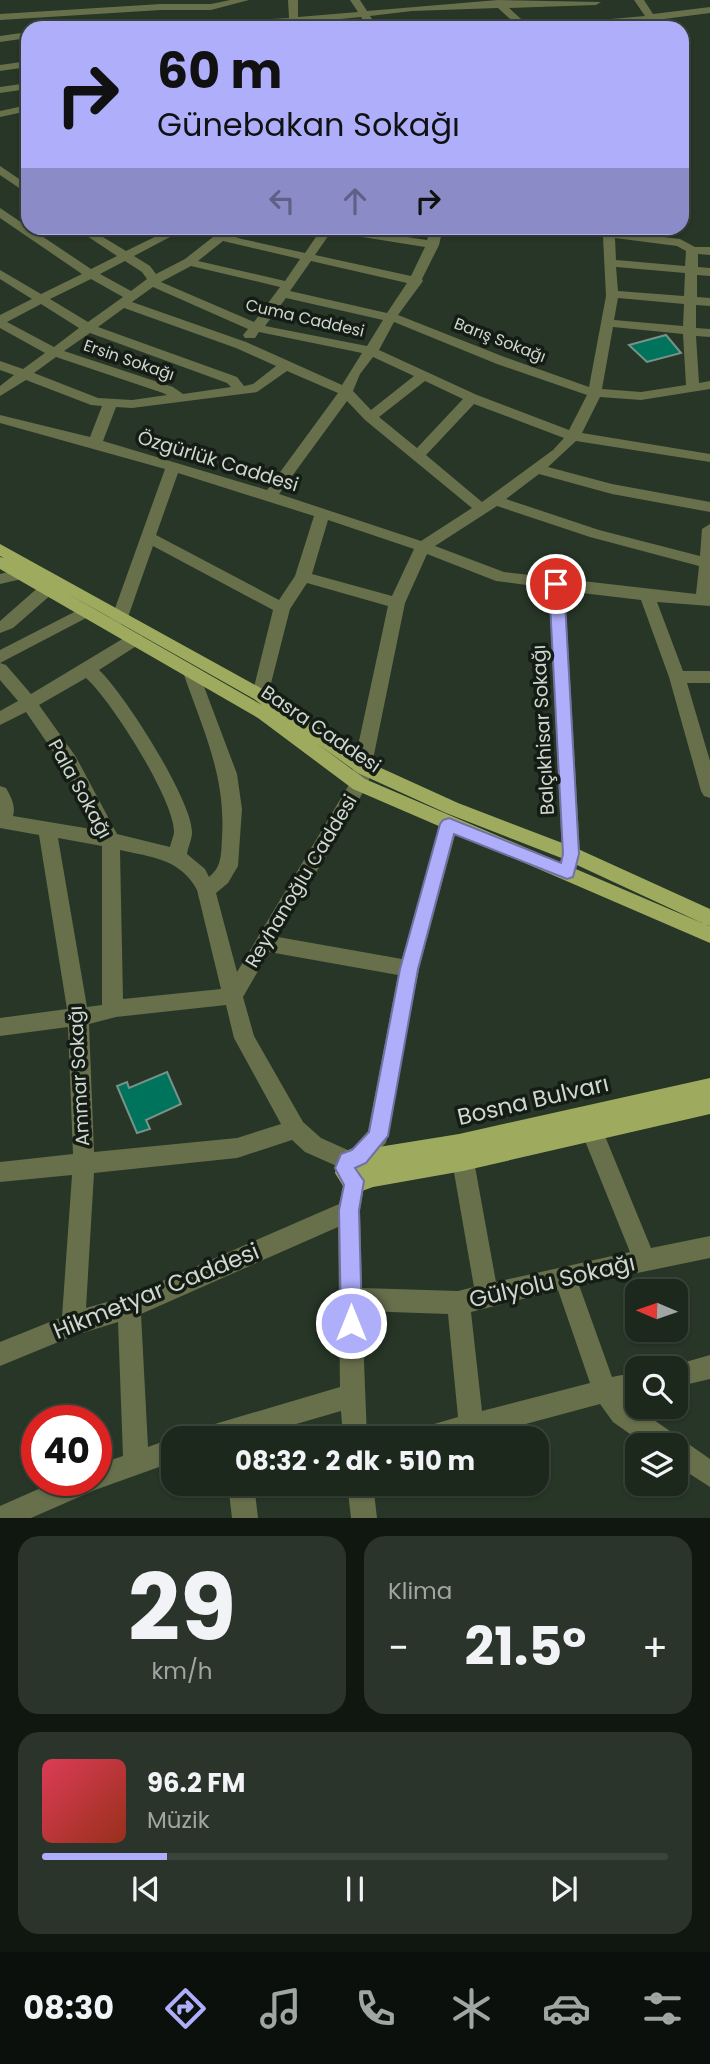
<!DOCTYPE html>
<html lang="tr">
<head>
<meta charset="utf-8">
<style>
	body { margin:0; font-family:Poppins,sans-serif; background:#2a342a; color:#f1f3f6; height:100vh; display:flex; flex-direction:column; font-size:26px; white-space:nowrap }
	* { box-sizing:border-box; margin:0 }
	p { font-size:23px; color:#a0a6a4 }
	.icon { flex:none; width:38px; height:38px; fill:none; stroke:currentColor; stroke-width:2; stroke-linecap:round; stroke-linejoin:round }
	.map { position:relative; height:1518px; overflow:hidden }
	.details { display:flex; flex-direction:column; gap:18px; padding:18px; background:#101610; flex:1 }
	.details>* { flex:none }
	.hud { position:absolute; left:21px; top:21px; width:668px; height:214px; border-radius:21px; box-shadow:0 2px 5px #0004,0 0 0 2px #3b443b; background:#aeaefb; color:#111; overflow:hidden }
	.needle { width:46px; rotate:272deg }
	.fabs { position:absolute; left:625px; top:1279px; display:grid; gap:14px }
	.fabs a { display:grid; place-items:center; width:63px; height:63px; border-radius:14px; background:#1d281d; box-shadow:0 2px 5px #0004,0 0 0 2px #3b443b; font-size:35px }
	.speed { position:absolute; left:21px; top:1405px; display:flex; gap:14px; font-size:35px; font-weight:700; text-align:center }
	.speed>* { display:grid; place-content:center; width:91px; height:91px; border-radius:50%; background:#1d281d; box-shadow:0 2px 5px #0004,0 0 0 2px #3b443b; line-height:1 }
	.speed .limit { border:10px solid #d22; background:#fff; color:#111 }
	.pin { position:absolute; display:grid; place-items:center; width:60px; height:60px; color:#fff; margin:-30px; border:4px solid #fff; border-radius:50%; box-shadow:0 2px 7px #0007 }
	.me { position:absolute; width:77px; margin:-38px; rotate:0deg; stroke-linejoin:round; filter:drop-shadow(0 0 5px #0008) }
	.turn { display:flex; align-items:center; gap:24px; height:147px; padding:0 21px; font-size:32px }
	.turn .icon { width:91px; height:91px; stroke-width:2.5 }
	.turn b { display:block; font-size:49px; line-height:60px }
	.lanes { display:flex; align-items:center; height:66px; padding:0 21px; background:#0003; justify-content:center; gap:35px; direction:ltr }
	.lanes .off { opacity:.35 }
	.big { font-size:52px; font-weight:700; line-height:1.1 }
	.details .tile { flex:1; display:flex; flex-direction:column; justify-content:center; gap:10px; min-width:0; padding:0 24px; border-radius:21px; background:#2a342a }
	.details .dial { align-items:center; gap:0 }
	.dial b { font-size:91px; line-height:1 }
	.song { display:flex; align-items:center; gap:21px }
	.cover { width:84px; height:84px; border-radius:10px; background:linear-gradient(135deg,hsl(350 70% 55%),hsl(10 70% 35%)) }
	.played { height:7px; border-radius:4px; background:linear-gradient(90deg,#aeaefb 20%,#3b443b 20%) }
	.keys { display:flex; justify-content:space-around; direction:ltr }
	.heat { display:flex; justify-content:space-between; align-items:center; font-size:38px; direction:ltr }
	.details .tiles { flex:1; display:grid; gap:18px; grid-template-columns:1fr 1fr }
	.tile:last-child { grid-column:span 2 }
	.trip { position:absolute; left:161px; top:1426px; width:388px; height:70px; border-radius:21px; background:#1d281d; box-shadow:0 2px 5px #0004,0 0 0 2px #3b443b; font-weight:700; line-height:70px; text-align:center }
	.menu { display:flex; height:112px; justify-content:space-around; align-items:center; background:#0c100c; color:#a0a6a4 }
	.menu .icon { width:49px; height:49px }
	.menu .selected { color:#aeaefb }
	.menu b { font-size:32px; color:#f1f3f6 }
	.map>svg:first-child { display:block }
	.building { fill:#00735c; stroke:#779288; stroke-width:2 }
	.lines { fill:none; stroke-linecap:round; stroke-linejoin:round }
	.minor { fill:#686f4b; fill-rule:evenodd }
	.major { fill:#9eab5f; fill-rule:evenodd }
	.route { fill:#aeaefb; stroke:#7171a3; stroke-width:2 }
	.labels { text-anchor:middle; dominant-baseline:central; stroke-width:7; stroke-linejoin:round; paint-order:stroke }
	.far-street-label { font-size:16px; fill:#ced8ce; stroke:#151c15 }
	.street-label { font-size:19px; fill:#ced8ce; stroke:#151c15 }
	.near-street-label { font-size:23px; fill:#ced8ce; stroke:#151c15 }
</style>
</head>
<body>
<div class="map">
<svg width="710" height="1518" viewBox="0 0 710 1518">
	<rect width="100%" height="100%" fill="#273627"/>
	<path class="building" d="M666,335L681,353L647,362L629,345Z
		M167,1072L181,1104L146,1120L150,1129L137,1133L117,1086L127,1082L129,1088Z"/>
	<g class="lines">
		<path class="minor" d="M230,0H249L211,10H161L0,20V14L161,4H211Z
			M288,0H298V17L358,12L350,0H360L367,11L498,0L601,2L596,5L509,8L531,28H520L498,8L412,11L370,16L378,28H368L361,17L299,23V28H289V23L158,28L163,25L289,18Z
			M634,0H644L653,14L710,7V13L610,26L538,28L543,25L645,16Z
			M28,32V38L0,42V36Z
			M28,61V67L0,71V65Z
			M28,83V89L0,93V87Z
			M28,105V111L0,117V111Z
			M0,166L28,185V194L0,175Z
			M0,208L91,269L117,256L75,228H88L126,251L173,228H187L134,256L150,266L156,274L185,259L213,237L193,231L191,228H207L242,239L305,253L322,228H347L427,240L431,228H443L439,245L422,279L423,281L398,315L507,358L589,387L606,296L603,237L560,232L554,228L602,230L614,228V231L680,239L695,247H710V255L698,254V267L710,268V276L697,275V297L710,298V306L696,305V328L710,329V337L696,336L699,383L710,381V389L641,400L600,397L582,433L710,454V462L576,441L548,467L612,484L710,502V512L612,494L539,474L506,499L599,530L700,556L702,529L710,524V606L657,602L683,671H710V683H687L710,761V798L704,796L701,791L669,677L641,600L565,591L580,854L574,877L567,880L560,877L558,872L562,854L549,588L496,581L427,554L405,603L368,784L278,937L402,959L440,824L443,819H455L458,824L419,969L386,1143L367,1163L348,1171L305,1152L292,1140L237,1158L94,1173L86,1308L128,1296L339,1204L346,1174L354,1171L362,1174L365,1181L360,1211L362,1288L458,1291L474,1287L452,1161L455,1154L463,1151L471,1154L474,1161L496,1282L630,1252L581,1131L584,1124L592,1121L600,1124L651,1248L710,1236V1258L579,1285L612,1377L637,1372V1396L626,1398L631,1404L710,1459V1487L676,1465V1446H647L613,1422L600,1404L473,1438H414L417,1429L458,1417L448,1314L362,1311L367,1438H343L341,1411L248,1438H196L199,1429L208,1426L340,1387L338,1227L141,1314L148,1447L173,1438H175L173,1462L95,1490L31,1518H0V1506L59,1480H96V1465L123,1456L118,1322L73,1336L0,1366V1342L62,1317L72,1175L0,1182V1162L73,1154L68,1027L0,1036V1018L67,1009L39,835L0,828V786L6,788C11,797 16,806 13,816L97,830L63,766L26,712L0,725V711L18,701L0,680V663L6,665L31,694L129,635H141L143,639L141,643L99,670C123,692 193,801 192,833C192,839 188,847 187,854L205,869L209,877C222,867 221,854 222,838C226,776 203,730 183,672L191,666L197,668L237,774L242,809L238,866L228,883L216,893L237,972L350,783L388,606L307,583L290,609L268,695L260,701L252,695L273,610L153,546L128,617L117,629H105L103,625L113,614L165,469L0,423V415L90,437L102,406L91,405L26,380L0,396V386L14,375L0,370V361L23,369L45,353L0,328V315L32,299L0,279V270L41,294L82,274L0,218ZM331,232L425,247L411,276L315,255ZM615,238L677,246L686,251L685,266L616,260ZM223,241L300,259L285,281L198,261ZM125,261L142,272L147,279L131,291L100,274ZM311,261L407,283L387,313L290,291ZM191,266L280,287L254,322L161,282ZM616,267L685,273L684,296L618,291ZM91,279L123,297L88,322L50,299ZM153,287L248,329L243,335L245,338H255L259,332L362,353L342,385L246,342L132,302ZM286,298L383,320L367,346L265,326ZM618,298L684,304L683,326L614,320ZM41,304L79,328L54,347L7,322ZM124,308L236,348L276,366L253,384L244,386L237,377L98,327ZM394,322L497,364L587,395L569,430L477,395L379,350ZM613,327L683,334L686,385L641,392L602,389ZM90,333L227,383L231,387L183,394L173,387L64,351ZM56,357L163,393L167,395L132,400L98,398L34,373ZM373,357L414,376L371,410L353,391L360,374ZM287,371L338,393L267,490L103,441L116,407L132,408L257,392ZM425,381L463,399L417,448L379,417ZM347,401L365,420L472,508L421,541L279,494ZM474,404L564,438L553,450L482,502L426,455ZM178,473L314,516L295,576L279,600L156,535ZM497,506L590,537L699,566L696,594L504,572L435,546ZM328,520L414,549L392,596L312,574ZM86,678C111,700 173,798 174,831C174,836 171,842 170,847L117,834L76,757L39,705ZM58,838L102,846V1005L87,1007ZM120,850C151,857 181,859 197,890L221,989L123,999ZM269,952L398,975L368,1131L350,1151L321,1138L303,1122L254,1036L243,997ZM226,1005L234,1038L281,1124L237,1138L94,1152L89,1024L116,1017ZM558,1290L590,1383L482,1411L471,1312Z
			M21,569L29,574L26,578L0,584V574Z
			M47,584L53,585L55,589L53,593L13,628L0,633V621L41,585Z
			M84,607L90,608L92,612L90,616L0,663V650Z
			M710,1355V1379L676,1387V1368H667L668,1367Z
			M228,1484H254L258,1518H232Z
			M347,1484H373L377,1518H351Z"/>
		<path class="major" d="M0,544L266,691L370,763L458,803L578,849L710,909V926L704,924L710,926V943L353,789L258,718L0,569V557L4,558L0,556ZM63,591L254,699L262,705ZM315,742L358,773L446,813L564,859L702,923L365,779Z
			M710,1078V1114L463,1171L373,1187L362,1191L343,1186L335,1173L340,1154L355,1147L366,1149L459,1134Z"/>
	</g>
	<path class="route" d="M556,580L564,584L579,854L573,877L567,879L454,834L418,969L388,1136L366,1163L355,1168L364,1181L359,1210L362,1323L359,1331L351,1334L344,1331L341,1323L339,1210L344,1185L335,1168L341,1154L352,1150L369,1132L400,969L440,824L443,820L449,818L561,863L563,854L549,584Z"/>
	<g class="labels">
		<g class="far-street-label">
			<text transform="translate(305 318) rotate(13)">Cuma Caddesi</text>
			<text transform="translate(500 340) rotate(21)">Barış Sokağı</text>
			<text transform="translate(129 360) rotate(19)">Ersin Sokağı</text>
		</g>
		<g class="street-label">
			<text transform="translate(218 461) rotate(17)">Özgürlük Caddesi</text>
			<text transform="translate(321 729) rotate(34)">Basra Caddesi</text>
			<text transform="translate(543 730) rotate(-93)">Balçıkhisar Sokağı</text>
			<text transform="translate(80 789) rotate(61)">Pala Sokağı</text>
			<text transform="translate(301 881) rotate(-59)">Reyhanoğlu Caddesi</text>
			<text transform="translate(79 1076) rotate(-93)">Ammar Sokağı</text>
		</g>
		<g class="near-street-label">
			<text transform="translate(533 1100) rotate(-13)">Bosna Bulvarı</text>
			<text transform="translate(552 1281) rotate(-13)">Gülyolu Sokağı</text>
			<text transform="translate(156 1291) rotate(-22)">Hikmetyar Caddesi</text>
		</g>
	</g>
</svg>
<div class="fabs">
<a><svg class="needle" viewBox="-14 -14 28 28"><path d="M0-13l5 13h-10z" fill="#e53935"/><path d="M0 13l5-13h-10z" fill="#a0a6a4"/></svg></a>
<a><svg class="icon" aria-label="search" viewBox="0 0 24 24"><circle cx="10" cy="10" r="6"/><path d="M15 15l6 6"/></svg></a>
<a><svg class="icon" aria-label="layers" viewBox="0 0 24 24"><path d="M12 4l9 5-9 5-9-5zM3 14l9 5 9-5"/></svg></a>
</div>
<div class="speed"><div class="limit">40</div></div>
<div class="pin" style="left:556px;top:584px;background:#d93025"><svg class="icon" aria-label="arrive" viewBox="0 0 24 24"><path d="M6 21V4h12l-3 4 3 4H6"/></svg></div>
<svg class="me" style="left:351px;top:1323px" viewBox="-20 -20 40 40"><circle r="17" fill="#aeaefb" stroke="#fff" stroke-width="3"/><path d="M0-11L8 9 0 5-8 9z" fill="#fff"/></svg>
<div class="trip">08:32 · 2 dk · 510 m</div>
<div class="hud">
<div class="turn"><svg class="icon" aria-label="right" viewBox="0 0 24 24"><path d="M7 20v-9h11M14 6l5 5-5 5"/></svg><div><b>60 m</b>Günebakan Sokağı</div></div>
<div class="lanes"><svg class="icon off" aria-label="left" viewBox="0 0 24 24"><path d="M17 20v-9H6M10 6l-5 5 5 5"/></svg><svg class="icon off" aria-label="ahead" viewBox="0 0 24 24"><path d="M12 20V5M6 11l6-6 6 6"/></svg><svg class="icon" aria-label="right" viewBox="0 0 24 24"><path d="M7 20v-9h11M14 6l5 5-5 5"/></svg></div>
</div>
</div>
<section class="details">
<div class="tiles">
<div class="tile dial"><b>29</b><p>km/h</p></div>
<div class="tile"><p>Klima</p>
<div class="heat"><a>−</a><b class="big">21.5°</b><a>+</a></div>
</div>
<div class="tile">
<div class="song"><i class="cover"></i><div><b>96.2 FM</b><p>Müzik</p></div></div>
<div class="played"></div>
<div class="keys"><svg class="icon" aria-label="previous" viewBox="0 0 24 24"><path d="M18 5L8 12l10 7zM5 5v14"/></svg><svg class="icon" aria-label="pause" viewBox="0 0 24 24"><path d="M8 5v14M16 5v14"/></svg><svg class="icon" aria-label="next" viewBox="0 0 24 24"><path d="M6 5l10 7-10 7zM19 5v14"/></svg></div>
</div>
</div>
</section>
<nav class="menu">
<b>08:30</b>
<svg class="icon selected" aria-label="directions" viewBox="0 0 24 24"><path d="M12 3l9 9-9 9-9-9zM9 14v-3h6M13 9l2 2-2 2"/></svg>
<svg class="icon" aria-label="music" viewBox="0 0 24 24"><path d="M9 18V5l10-2v13"/><circle cx="6" cy="18" r="3"/><circle cx="16" cy="16" r="3"/></svg>
<svg class="icon" aria-label="phone" viewBox="0 0 24 24"><path d="M5 4h4l2 5-3 2q2 4 5 5l2-3 5 2v4C11 20 4 13 5 4z"/></svg>
<svg class="icon" aria-label="climate" viewBox="0 0 24 24"><path d="M12 3v18M4 7l16 10M4 17L20 7"/></svg>
<svg class="icon" aria-label="car" viewBox="0 0 24 24"><path d="M5 17H2v-5l4-1 3-4h7l3 4 3 1v5h-3M9 17h6M6 11h13"/><circle cx="7" cy="17" r="2"/><circle cx="17" cy="17" r="2"/></svg>
<svg class="icon" aria-label="filters" viewBox="0 0 24 24"><path d="M4 7h16M4 17h16"/><circle cx="9" cy="7" r="2"/><circle cx="15" cy="17" r="2"/></svg>
</nav>
</body>
</html>
